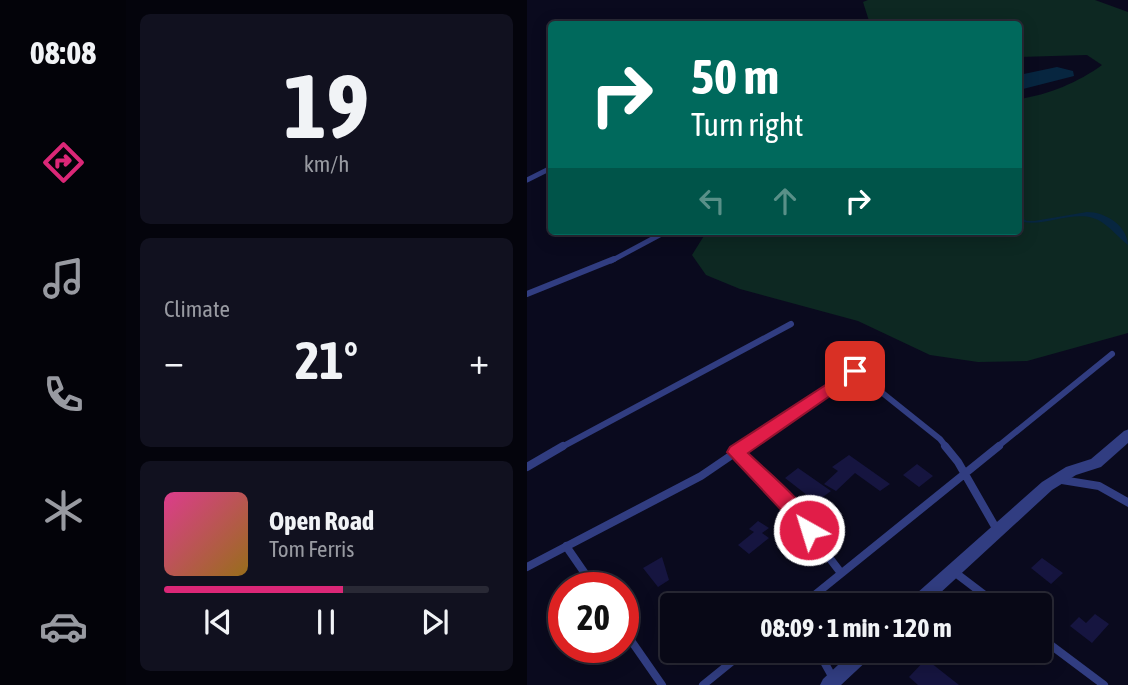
<!DOCTYPE html>
<html lang="en">
<head>
<meta charset="utf-8">
<style>
	body { margin:0; font-family:"Asap Condensed",sans-serif; background:#11111f; color:#f1f3f6; height:100vh; display:flex; flex-direction:column; font-size:26px; white-space:nowrap }
	* { box-sizing:border-box; margin:0 }
	p { font-size:23px; color:#989aa1 }
	.icon { flex:none; width:38px; height:38px; fill:none; stroke:currentColor; stroke-width:2; stroke-linecap:round; stroke-linejoin:round }
	.map { position:relative; flex:1; overflow:hidden }
	.sheet { display:flex; flex-direction:column; gap:14px; padding:14px; background:#04040c; width:401px }
	.sheet>* { flex:none }
	.hud { position:absolute; left:21px; top:21px; width:474px; height:214px; border-radius:7px; box-shadow:0 4px 18px #0003,0 0 0 2px #292935; background:#00695c; color:#fff; overflow:hidden }
	.speed { position:absolute; left:21px; top:572px; display:flex; gap:14px; font-size:35px; font-weight:700; text-align:center }
	.speed>* { display:grid; place-content:center; width:91px; height:91px; border-radius:50%; background:#080816; box-shadow:0 4px 18px #0003,0 0 0 2px #292935; line-height:1 }
	.speed .limit { border:10px solid #d22; background:#fff; color:#111 }
	.pin { position:absolute; display:grid; place-items:center; width:60px; height:60px; color:#fff; margin:-30px; border-radius:14px; box-shadow:0 4px 10px #0006 }
	.me { position:absolute; width:77px; margin:-38px; rotate:321deg; stroke-linejoin:round; filter:drop-shadow(0 0 5px #0008) }
	.turn { display:flex; align-items:center; gap:24px; height:147px; padding:0 28px; font-size:32px }
	.turn .icon { width:91px; height:91px; stroke-width:2.5 }
	.turn b { display:block; font-size:49px; line-height:60px }
	.lanes { display:flex; align-items:center; height:66px; padding:0 28px; background:#0003; justify-content:center; gap:35px; direction:ltr }
	.lanes .off { opacity:.35 }
	.big { font-size:52px; font-weight:700; line-height:1.1 }
	.sheet .widget { flex:1; display:flex; flex-direction:column; justify-content:center; gap:10px; min-width:0; padding:0 24px; border-radius:10px; background:#11111f }
	.sheet .dial { align-items:center; gap:0 }
	.dial b { font-size:91px; line-height:1 }
	.song { display:flex; align-items:center; gap:21px }
	.cover { width:84px; height:84px; border-radius:10px; background:linear-gradient(135deg,hsl(330 70% 55%),hsl(40 70% 35%)) }
	.played { height:7px; border-radius:4px; background:linear-gradient(90deg,#db2777 55%,#292935 55%) }
	.keys { display:flex; justify-content:space-around; direction:ltr }
	.heat { display:flex; justify-content:space-between; align-items:center; font-size:38px; direction:ltr }
	.trip { position:absolute; left:133px; top:593px; width:392px; height:70px; border-radius:7px; background:#080816; box-shadow:0 4px 18px #0003,0 0 0 2px #292935; font-weight:700; line-height:70px; text-align:center }
	main { display:flex; flex:1; min-height:0 }
	.tab-bar { display:flex; flex-direction:column; width:126px; justify-content:space-around; align-items:center; background:#030309; color:#989aa1 }
	.tab-bar .icon { width:49px; height:49px }
	.tab-bar .on { color:#db2777 }
	.tab-bar b { font-size:32px; color:#f1f3f6 }
	.map>svg:first-child { display:block }
	.green { fill:#0d2822 }
	.water { fill:#072640 }
	.building { fill:#161540 }
	.lines { fill:none; stroke-linecap:round; stroke-linejoin:round }
	.service-far2 { stroke:#313d81; stroke-width:5 }
	.service-far1 { stroke:#313d81; stroke-width:6 }
	.service { stroke:#313d81; stroke-width:8 }
	.minor { fill:#313d81; fill-rule:evenodd }
	.route { fill:#e11d48; stroke:#92132f; stroke-width:2 }
</style>
</head>
<body>
<main>
<nav class="tab-bar">
<b>08:08</b>
<svg class="icon on" aria-label="directions" viewBox="0 0 24 24"><path d="M12 3l9 9-9 9-9-9zM9 14v-3h6M13 9l2 2-2 2"/></svg>
<svg class="icon" aria-label="music" viewBox="0 0 24 24"><path d="M9 18V5l10-2v13"/><circle cx="6" cy="18" r="3"/><circle cx="16" cy="16" r="3"/></svg>
<svg class="icon" aria-label="phone" viewBox="0 0 24 24"><path d="M5 4h4l2 5-3 2q2 4 5 5l2-3 5 2v4C11 20 4 13 5 4z"/></svg>
<svg class="icon" aria-label="climate" viewBox="0 0 24 24"><path d="M12 3v18M4 7l16 10M4 17L20 7"/></svg>
<svg class="icon" aria-label="car" viewBox="0 0 24 24"><path d="M5 17H2v-5l4-1 3-4h7l3 4 3 1v5h-3M9 17h6M6 11h13"/><circle cx="7" cy="17" r="2"/><circle cx="17" cy="17" r="2"/></svg>
</nav>
<section class="sheet">
<div class="widget dial"><b>19</b><p>km/h</p></div>
<div class="widget"><p>Climate</p>
<div class="heat"><a>−</a><b class="big">21°</b><a>+</a></div>
</div>
<div class="widget">
<div class="song"><i class="cover"></i><div><b>Open Road</b><p>Tom Ferris</p></div></div>
<div class="played"></div>
<div class="keys"><svg class="icon" aria-label="previous" viewBox="0 0 24 24"><path d="M18 5L8 12l10 7zM5 5v14"/></svg><svg class="icon" aria-label="pause" viewBox="0 0 24 24"><path d="M8 5v14M16 5v14"/></svg><svg class="icon" aria-label="next" viewBox="0 0 24 24"><path d="M6 5l10 7-10 7zM19 5v14"/></svg></div>
</div>
</section>
<div class="map">
<svg width="602" height="685" viewBox="0 0 602 685">
	<rect width="100%" height="100%" fill="#0a0a1e"/>
	<path class="green" d="M341,0H568L601,12V333L500,361L451,362L403,355L331,321L213,289L179,275L165,255L180,231H492V99C521,95 552,82 575,65L560,55L492,57V24H343L336,2Z"/>
	<path class="water" d="M530,67L546,71L547,76L492,90V75Z
		M560,212C578,212 600,225 601,245C592,238 585,229 576,223C552,205 518,229 492,221V216L500,221H507Z"/>
	<path class="building" d="M322,455L363,484L353,491L328,473L309,491L297,484L311,471L305,467Z
		M390,464L406,476L392,487L376,475Z
		M271,468L304,491L289,502L258,478Z
		M231,521L242,528L235,533L242,538L222,554L211,545L227,532L222,529Z
		M135,557L142,580L131,587L116,568Z
		M515,558L536,573L524,584L504,568Z
		M568,614L582,624L565,643L543,626L552,617L559,623Z
		M399,659L432,685H391L382,677Z"/>
	<g class="lines">
		<path class="service-far2" d="M0,180L24,168
			M84,261L140,231"/>
		<path class="service-far1" d="M0,294L87,259
			M33,448L264,324
			M216,448L328,371L413,439L420,448
			M469,448L585,354"/>
		<path class="service" d="M418,446L431,462L470,530
			M209,452L265,509L314,573
			M0,467L36,446
			M535,480L572,486L602,503
			M39,546L68,588
			M0,567L174,476L218,446
			M426,571L472,606
			M274,606L472,446
			M96,629L135,685
			M513,637L577,685
			M291,651L306,678
			M176,685L218,651"/>
		<path class="minor" d="M602,429V442L574,467L549,475L525,490L399,606H379L381,601L515,482L539,467L564,459L597,431Z
			M326,651H347L344,657L314,685H293L296,679Z"/>
	</g>
	<path class="route" d="M328,366L336,371L333,375L221,453C245,476 276,500 292,530L289,536L282,538L275,536L258,514L200,452L203,447Z"/>
</svg>
<div class="speed"><div class="limit">20</div></div>
<div class="pin" style="left:328px;top:371px;background:#d93025"><svg class="icon" aria-label="arrive" viewBox="0 0 24 24"><path d="M6 21V4h12l-3 4 3 4H6"/></svg></div>
<svg class="me" style="left:282px;top:530px" viewBox="-20 -20 40 40"><circle r="17" fill="#e11d48" stroke="#fff" stroke-width="3"/><path d="M0-11L8 9 0 5-8 9z" fill="#fff"/></svg>
<div class="trip">08:09 · 1 min · 120 m</div>
<div class="hud">
<div class="turn"><svg class="icon" aria-label="right" viewBox="0 0 24 24"><path d="M7 20v-9h11M14 6l5 5-5 5"/></svg><div><b>50 m</b>Turn right</div></div>
<div class="lanes"><svg class="icon off" aria-label="left" viewBox="0 0 24 24"><path d="M17 20v-9H6M10 6l-5 5 5 5"/></svg><svg class="icon off" aria-label="ahead" viewBox="0 0 24 24"><path d="M12 20V5M6 11l6-6 6 6"/></svg><svg class="icon" aria-label="right" viewBox="0 0 24 24"><path d="M7 20v-9h11M14 6l5 5-5 5"/></svg></div>
</div>
</div>
</main>
</body>
</html>
